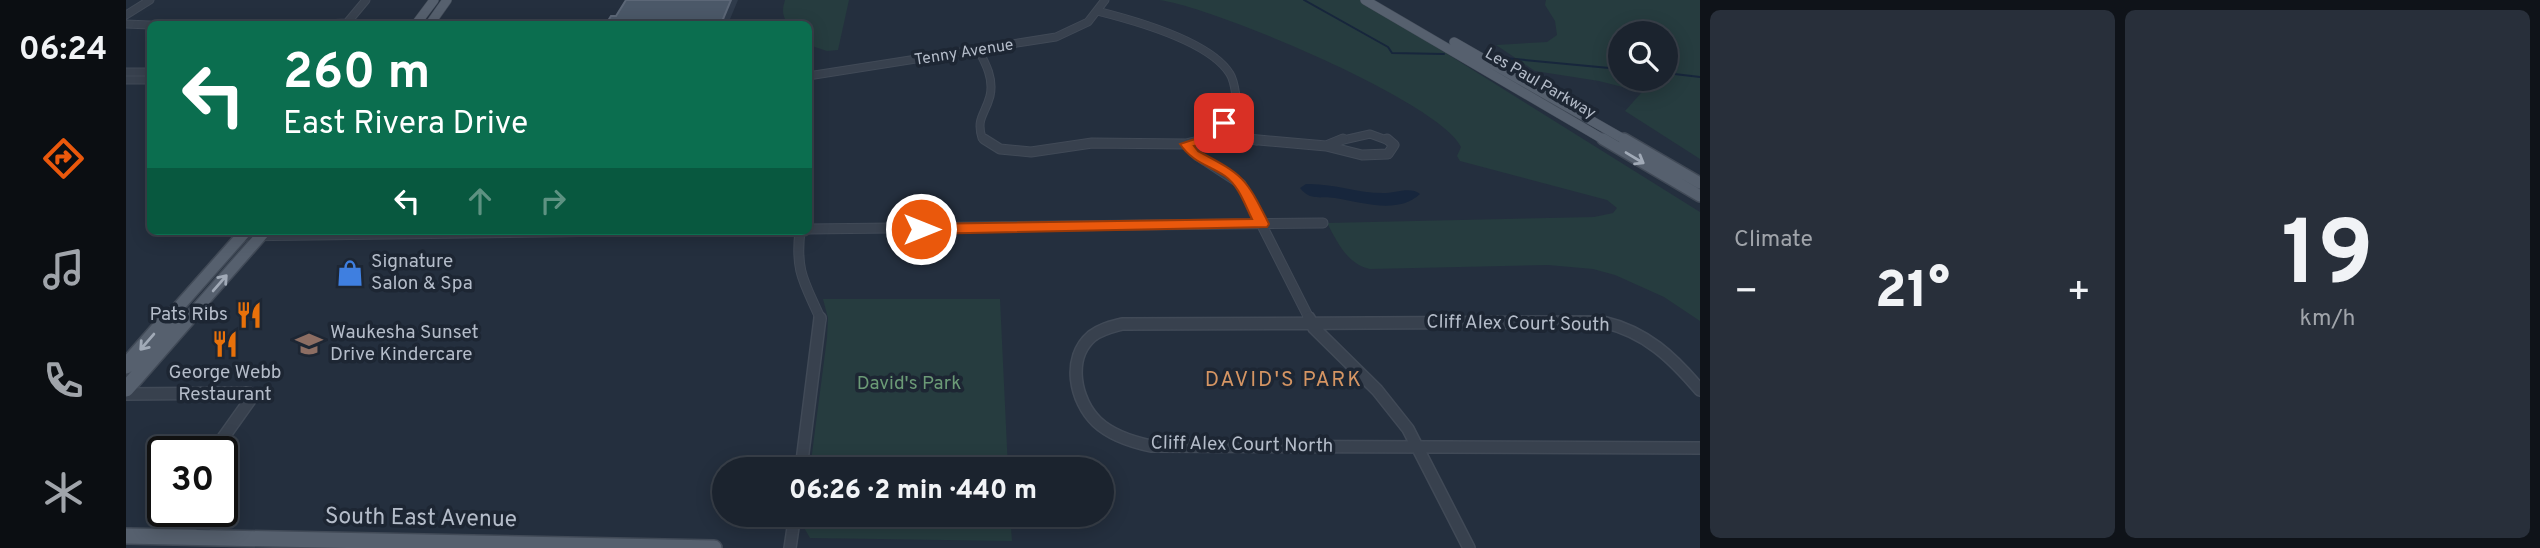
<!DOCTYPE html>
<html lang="en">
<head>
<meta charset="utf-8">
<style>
	body { margin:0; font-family:Overpass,sans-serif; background:#282f3a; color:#f1f3f6; height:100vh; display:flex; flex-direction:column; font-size:26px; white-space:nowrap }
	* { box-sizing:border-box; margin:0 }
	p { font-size:23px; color:#a0a4aa }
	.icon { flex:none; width:38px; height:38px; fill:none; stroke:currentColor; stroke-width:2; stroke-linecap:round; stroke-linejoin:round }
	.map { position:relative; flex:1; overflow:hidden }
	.sheet { display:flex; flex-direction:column; gap:10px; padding:10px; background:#0f1319; width:840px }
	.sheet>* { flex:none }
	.banner { position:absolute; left:21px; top:21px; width:665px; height:214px; border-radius:10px; box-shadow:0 4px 18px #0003,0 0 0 2px #39404a; background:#0b6e4f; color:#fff; overflow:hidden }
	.buttons { position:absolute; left:1482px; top:21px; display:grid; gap:14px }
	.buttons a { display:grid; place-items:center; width:70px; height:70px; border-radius:50%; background:#1b232e; box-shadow:0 4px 18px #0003,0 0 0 2px #39404a; font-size:35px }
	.speed { position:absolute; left:21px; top:436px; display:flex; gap:14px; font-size:35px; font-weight:700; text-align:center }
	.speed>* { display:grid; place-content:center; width:91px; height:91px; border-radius:50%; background:#1b232e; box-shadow:0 4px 18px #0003,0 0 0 2px #39404a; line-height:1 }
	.speed .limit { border:4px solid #111; border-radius:10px; background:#fff; color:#111 }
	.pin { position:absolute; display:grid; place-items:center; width:60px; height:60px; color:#fff; margin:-30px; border-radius:14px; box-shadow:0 4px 10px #0006 }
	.me { position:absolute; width:77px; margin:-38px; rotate:90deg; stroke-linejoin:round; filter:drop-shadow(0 0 5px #0008) }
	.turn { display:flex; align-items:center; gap:24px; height:147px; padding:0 21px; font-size:32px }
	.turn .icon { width:91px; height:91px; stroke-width:2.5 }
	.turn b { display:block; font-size:49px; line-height:60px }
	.lanes { display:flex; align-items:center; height:66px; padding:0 21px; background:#0003; justify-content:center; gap:35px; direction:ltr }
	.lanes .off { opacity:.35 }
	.big { font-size:52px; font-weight:800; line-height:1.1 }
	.sheet .tile { flex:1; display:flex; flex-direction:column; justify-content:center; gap:10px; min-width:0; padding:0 24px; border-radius:10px; background:#282f3a }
	.sheet .dial { align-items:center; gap:0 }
	.dial b { font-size:91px; line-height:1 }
	.heat { display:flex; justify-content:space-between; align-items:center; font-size:38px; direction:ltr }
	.sheet .tiles { flex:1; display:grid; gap:10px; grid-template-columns:repeat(2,1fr) }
	.trip { position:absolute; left:586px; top:457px; width:402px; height:70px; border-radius:35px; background:#1b232e; box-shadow:0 4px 18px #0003,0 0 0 2px #39404a; font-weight:800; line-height:70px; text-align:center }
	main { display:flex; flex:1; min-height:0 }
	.tab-bar { display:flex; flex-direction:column; width:126px; justify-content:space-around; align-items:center; background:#0b0e12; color:#a0a4aa }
	.tab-bar .icon { width:49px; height:49px }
	.tab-bar .selected { color:#ea580c }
	.tab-bar b { font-size:32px; color:#f1f3f6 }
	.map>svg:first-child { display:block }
	.green { fill:#263c3f; fill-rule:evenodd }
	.water { fill:#17263c }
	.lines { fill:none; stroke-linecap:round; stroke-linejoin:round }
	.stream { stroke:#17263c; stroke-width:2 }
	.minor-far2-casing { stroke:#414a57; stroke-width:9 }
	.minor-far1-casing { stroke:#414a57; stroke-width:11 }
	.minor-casing { stroke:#414a57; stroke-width:14 }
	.major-far2-casing { stroke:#414a57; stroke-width:10 }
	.major-far1-casing { stroke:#414a57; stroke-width:14 }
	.major-casing { stroke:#414a57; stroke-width:18 }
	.minor-far2 { stroke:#38414e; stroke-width:7 }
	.minor-far1 { stroke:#38414e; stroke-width:9 }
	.minor { stroke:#38414e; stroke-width:11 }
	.major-far2 { stroke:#56606e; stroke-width:9 }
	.major-far1 { stroke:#56606e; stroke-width:11 }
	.major { stroke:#56606e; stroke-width:15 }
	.shaded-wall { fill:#2f3b4b }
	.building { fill:#4b5868; stroke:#5c6777; stroke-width:2 }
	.oneway { stroke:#a1aab7 }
	.route { fill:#ea580c; stroke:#983908; stroke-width:2 }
	.labels { text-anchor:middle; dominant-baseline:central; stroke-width:7; stroke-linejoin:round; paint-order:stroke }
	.far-street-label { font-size:16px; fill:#b4bcc9; stroke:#1d2633 }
	.poi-label { font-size:19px; fill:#b4bcc9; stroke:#1d2633; text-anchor:start }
	.street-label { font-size:19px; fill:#b4bcc9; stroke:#1d2633 }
	.park-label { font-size:19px; fill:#6b9a76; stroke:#1d2633 }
	.neighbourhood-label { font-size:21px; letter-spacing:2px; fill:#d59563; stroke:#1d2633 }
	.near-street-label { font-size:23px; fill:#b4bcc9; stroke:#1d2633 }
</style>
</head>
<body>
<main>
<nav class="tab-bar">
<b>06:24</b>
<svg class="icon selected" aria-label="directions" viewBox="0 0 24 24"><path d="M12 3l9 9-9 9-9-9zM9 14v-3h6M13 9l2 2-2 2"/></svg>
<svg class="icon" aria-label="music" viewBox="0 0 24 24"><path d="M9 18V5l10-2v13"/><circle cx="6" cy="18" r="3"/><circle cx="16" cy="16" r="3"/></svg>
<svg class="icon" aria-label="phone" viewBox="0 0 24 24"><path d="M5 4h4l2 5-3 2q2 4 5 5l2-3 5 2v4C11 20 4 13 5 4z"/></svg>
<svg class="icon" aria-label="climate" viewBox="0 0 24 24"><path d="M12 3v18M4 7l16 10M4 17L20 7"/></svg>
</nav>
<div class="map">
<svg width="1574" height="548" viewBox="0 0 1574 548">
	<rect width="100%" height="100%" fill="#242f3e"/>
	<path class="green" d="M659,0H723L712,50L701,51L683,45L682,24H662C656,16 656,10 659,0Z
		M1033,0H1235L1574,212V321L1538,297L1489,275L1467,269L1422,265L1244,269C1221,264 1212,243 1201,223L1468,217L1487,213L1491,208L1481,200L1334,161L1331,156L1335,147C1315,102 1085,6 1033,0Z
		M1420,0H1574V159L1499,111L1516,92L1473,81L1409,71L1370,45L1421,42L1431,35L1429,21L1419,5ZM1494,33H1540V79H1494Z
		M697,299H874L882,469H684L701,338L702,318Z
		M678,515H884L886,541L684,538L677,526Z"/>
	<path class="water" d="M1180,184C1206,183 1231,193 1257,193C1269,193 1285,186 1294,194C1272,215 1235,202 1209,198C1194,196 1184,201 1174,188Z"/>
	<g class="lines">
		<path class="stream" d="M1178,0L1262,47L1266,53L1318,54
			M1367,57L1494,69
			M1540,73L1574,77"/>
		<defs>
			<path id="minor-far2" d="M971,11C1007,20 1084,41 1104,74C1109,82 1109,93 1111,101C1101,118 1094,137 1073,141
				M0,15L24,0
				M0,24L24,25
				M196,24L222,23
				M220,24L240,0
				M852,49C860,64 868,79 864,96C859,115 850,118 856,138L861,141
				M0,72H24
				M682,76L930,37L962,22L979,0
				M0,80H24
				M1093,131L1130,141
				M1213,141L1244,134L1263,141"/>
			<path id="minor-far1" d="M858,139L874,149L905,152L966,143L1060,144L1081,139
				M1122,139L1200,146
				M1060,144L1072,156L1115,184L1184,320
				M1200,146L1236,155L1262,154L1268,145L1261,139
				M1200,146L1217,139
				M682,229L1197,223
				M674,231C669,273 679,283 695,320
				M115,236L492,231"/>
			<path id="minor" d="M1183,318L1188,328L1251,390L1282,429L1343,548
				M1574,390C1546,357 1520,332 1477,322L996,324C985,327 975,329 966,336C940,358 949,401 971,422C986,436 1006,442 1025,446L1574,448
				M0,394L123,393L124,400L87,452
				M675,469L694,318
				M96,485L100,492L96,503
				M72,537L90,511
				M664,548L669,514"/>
			<path id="major-far2" d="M1239,0L1480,141
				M290,24L308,0
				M304,24L321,0
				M1328,42L1501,141"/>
			<path id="major-far1" d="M1477,139L1574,196
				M1498,139L1574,183
				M41,320L120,231
				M61,320L139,231"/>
			<path id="major" d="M0,366L42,318
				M0,389L62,318
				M0,536L588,548"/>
		</defs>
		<use href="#minor-far2" class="minor-far2-casing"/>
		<use href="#minor-far1" class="minor-far1-casing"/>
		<use href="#minor" class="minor-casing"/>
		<use href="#major-far2" class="major-far2-casing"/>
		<use href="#major-far1" class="major-far1-casing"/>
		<use href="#major" class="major-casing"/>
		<use href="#minor-far2" class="minor-far2"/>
		<use href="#minor-far1" class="minor-far1"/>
		<use href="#minor" class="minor"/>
		<use href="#major-far2" class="major-far2"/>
		<use href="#major-far1" class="major-far1"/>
		<use href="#major" class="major"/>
	</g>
	<path class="shaded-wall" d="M605,0H612L602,24H595Z"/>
	<path class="building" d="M500,0H605L595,24H480L485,16H490Z"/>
	<defs><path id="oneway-shaft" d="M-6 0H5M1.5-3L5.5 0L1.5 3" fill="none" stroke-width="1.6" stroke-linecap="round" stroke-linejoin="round" transform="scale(1.75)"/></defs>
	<g class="oneway">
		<use href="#oneway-shaft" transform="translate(1509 158) rotate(31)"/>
		<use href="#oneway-shaft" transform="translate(94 283) rotate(-49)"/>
		<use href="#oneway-shaft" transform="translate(21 342) rotate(131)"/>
	</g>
	<path class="route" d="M1098,120L1105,123C1095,139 1086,142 1068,146L1072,151C1119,176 1119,177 1143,224L1141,227L795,234L788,229L795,224L1126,219C1119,205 1113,186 1099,176C1082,165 1066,162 1054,144L1078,136Z"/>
	<defs>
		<symbol id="shop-bare" viewBox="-9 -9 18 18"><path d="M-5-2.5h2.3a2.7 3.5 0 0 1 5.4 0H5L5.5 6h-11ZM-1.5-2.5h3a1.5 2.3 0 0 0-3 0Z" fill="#3f7fe0" stroke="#1d2633" stroke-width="2.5" paint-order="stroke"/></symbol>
		<symbol id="restaurant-bare" viewBox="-9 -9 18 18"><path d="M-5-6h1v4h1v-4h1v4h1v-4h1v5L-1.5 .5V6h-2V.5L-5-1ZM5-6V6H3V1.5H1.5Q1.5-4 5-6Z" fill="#e8710a" stroke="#1d2633" stroke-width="2.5" paint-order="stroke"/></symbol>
		<symbol id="school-bare" viewBox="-9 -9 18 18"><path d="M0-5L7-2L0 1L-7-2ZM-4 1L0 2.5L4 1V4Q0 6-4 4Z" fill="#8d6e63" stroke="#1d2633" stroke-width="2.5" paint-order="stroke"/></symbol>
	</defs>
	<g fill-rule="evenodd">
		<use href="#shop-bare" x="205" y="254" width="38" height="38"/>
		<use href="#restaurant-bare" x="104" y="296" width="38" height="38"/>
		<use href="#restaurant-bare" x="80" y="325" width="38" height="38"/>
		<use href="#school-bare" x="164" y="325" width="38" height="38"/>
	</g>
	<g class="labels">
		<g class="far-street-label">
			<text transform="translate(838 53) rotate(-9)">Tenny Avenue</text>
			<text transform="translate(1414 84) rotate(30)">Les Paul Parkway</text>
		</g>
		<g class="poi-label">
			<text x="245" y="262">Signature<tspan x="245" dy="22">Salon &amp; Spa</tspan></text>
			<text x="102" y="315" text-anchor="end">Pats Ribs</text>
			<text x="204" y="333">Waukesha Sunset<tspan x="204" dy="22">Drive Kindercare</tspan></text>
			<text x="99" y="373" text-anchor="middle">George Webb<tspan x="99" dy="22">Restaurant</tspan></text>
		</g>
		<g class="street-label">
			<text transform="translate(1392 324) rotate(1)">Cliff Alex Court South</text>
			<text transform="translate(1116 445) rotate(1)">Cliff Alex Court North</text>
		</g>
		<g class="park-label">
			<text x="783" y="384">David's Park</text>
		</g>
		<g class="neighbourhood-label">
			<text x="1158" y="380">DAVID'S PARK</text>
		</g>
		<g class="near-street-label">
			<text transform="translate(295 519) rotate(1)">South East Avenue</text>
		</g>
	</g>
</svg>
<div class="buttons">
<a><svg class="icon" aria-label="search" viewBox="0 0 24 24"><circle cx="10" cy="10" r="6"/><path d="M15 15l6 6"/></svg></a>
</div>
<div class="speed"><div class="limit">30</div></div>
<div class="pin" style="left:1098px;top:123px;background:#d93025"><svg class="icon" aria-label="arrive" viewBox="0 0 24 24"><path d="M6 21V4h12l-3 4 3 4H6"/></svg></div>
<svg class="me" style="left:795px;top:229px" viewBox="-20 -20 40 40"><circle r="17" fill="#ea580c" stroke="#fff" stroke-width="3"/><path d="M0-11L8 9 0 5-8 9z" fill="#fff"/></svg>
<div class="trip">06:26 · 2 min · 440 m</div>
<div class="banner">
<div class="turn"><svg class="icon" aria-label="left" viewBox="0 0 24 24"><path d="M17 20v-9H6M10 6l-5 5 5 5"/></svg><div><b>260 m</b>East Rivera Drive</div></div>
<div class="lanes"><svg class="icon" aria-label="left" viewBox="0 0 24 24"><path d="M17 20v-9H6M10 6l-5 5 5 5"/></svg><svg class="icon off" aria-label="ahead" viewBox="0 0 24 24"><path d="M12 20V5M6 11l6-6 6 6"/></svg><svg class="icon off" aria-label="right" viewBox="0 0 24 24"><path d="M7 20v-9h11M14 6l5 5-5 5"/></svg></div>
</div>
</div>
<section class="sheet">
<div class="tiles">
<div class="tile"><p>Climate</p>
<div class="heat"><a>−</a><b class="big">21°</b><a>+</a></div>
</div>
<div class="tile dial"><b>19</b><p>km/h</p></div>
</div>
</section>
</main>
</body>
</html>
